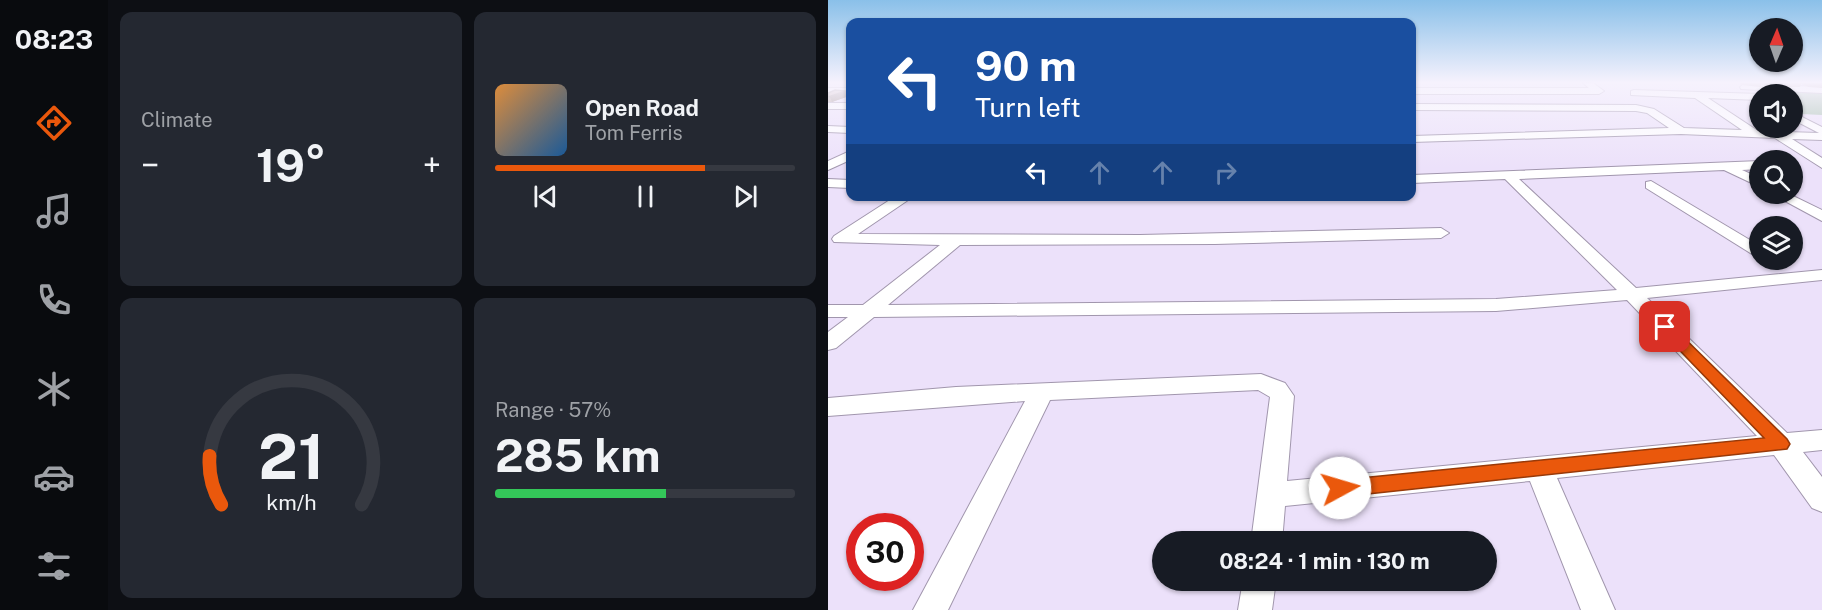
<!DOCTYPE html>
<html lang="en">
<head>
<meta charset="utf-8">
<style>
	body { margin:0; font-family:"Public Sans",sans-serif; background:#242831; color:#f1f3f6; height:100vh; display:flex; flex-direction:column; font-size:22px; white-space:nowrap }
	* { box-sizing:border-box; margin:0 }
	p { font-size:20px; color:#9ea1a6 }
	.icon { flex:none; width:33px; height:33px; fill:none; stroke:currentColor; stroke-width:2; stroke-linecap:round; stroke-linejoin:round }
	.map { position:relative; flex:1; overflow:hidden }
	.sheet { display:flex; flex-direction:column; gap:12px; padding:12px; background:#0d0f14; width:720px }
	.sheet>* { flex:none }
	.hud { position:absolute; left:18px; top:18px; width:570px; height:183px; border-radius:12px; box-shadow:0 2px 4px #0004; background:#1a4fa0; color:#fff; overflow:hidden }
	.needle { width:39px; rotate:2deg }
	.controls { position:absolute; left:921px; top:18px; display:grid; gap:12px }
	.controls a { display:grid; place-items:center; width:54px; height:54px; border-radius:50%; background:#171b24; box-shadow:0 2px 4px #0004; font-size:30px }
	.speed { position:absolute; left:18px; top:513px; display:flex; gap:12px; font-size:30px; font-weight:700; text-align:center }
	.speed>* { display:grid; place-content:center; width:78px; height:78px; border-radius:50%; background:#171b24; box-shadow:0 2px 4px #0004; line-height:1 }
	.speed .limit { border:9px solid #d22; background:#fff; color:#111 }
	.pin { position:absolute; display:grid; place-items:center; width:51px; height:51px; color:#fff; margin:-26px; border-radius:12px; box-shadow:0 3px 9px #0006 }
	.me { position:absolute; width:66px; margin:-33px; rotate:84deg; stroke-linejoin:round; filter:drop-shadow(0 0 4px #0008) }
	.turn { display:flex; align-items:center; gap:21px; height:126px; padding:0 30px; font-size:27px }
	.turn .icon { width:78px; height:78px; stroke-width:2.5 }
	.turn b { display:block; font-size:42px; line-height:51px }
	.lanes { display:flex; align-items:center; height:57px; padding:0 30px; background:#0003; justify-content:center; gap:30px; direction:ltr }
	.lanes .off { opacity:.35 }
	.big { font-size:45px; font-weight:700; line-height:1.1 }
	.sheet .widget { flex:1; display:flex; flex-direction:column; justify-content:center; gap:9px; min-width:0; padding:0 21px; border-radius:12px; background:#242831 }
	.sheet .dial { align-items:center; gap:0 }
	.dial svg { height:156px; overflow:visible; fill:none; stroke:#363941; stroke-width:7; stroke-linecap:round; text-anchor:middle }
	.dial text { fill:#f1f3f6; stroke:none }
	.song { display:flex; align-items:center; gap:18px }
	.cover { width:72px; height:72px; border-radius:9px; background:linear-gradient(135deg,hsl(30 70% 55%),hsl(210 70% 35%)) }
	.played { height:6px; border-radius:3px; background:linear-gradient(90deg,#ea580c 70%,#363941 70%) }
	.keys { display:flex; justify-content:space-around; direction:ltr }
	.heat { display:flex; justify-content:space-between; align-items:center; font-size:33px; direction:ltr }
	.charge { height:9px; border-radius:4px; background:linear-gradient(90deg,#34c759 57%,#363941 0) }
	.sheet .tiles { flex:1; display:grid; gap:12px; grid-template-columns:repeat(2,1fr) }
	.trip { position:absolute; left:324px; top:531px; width:345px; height:60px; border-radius:30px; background:#171b24; box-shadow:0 2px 4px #0004; font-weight:700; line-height:60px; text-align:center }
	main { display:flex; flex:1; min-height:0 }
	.dock { display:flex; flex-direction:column; width:108px; justify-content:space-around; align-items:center; background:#090b0e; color:#9ea1a6 }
	.dock .icon { width:42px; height:42px }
	.dock .active { color:#ea580c }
	.dock b { font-size:27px; color:#f1f3f6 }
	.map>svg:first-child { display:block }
	.green { fill:#a0bca8 }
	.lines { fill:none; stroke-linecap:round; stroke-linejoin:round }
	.minor-casing { stroke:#a196ad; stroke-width:2 }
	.minor { fill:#fff; fill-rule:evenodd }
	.wall { fill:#a78f87 }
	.shaded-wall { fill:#88746e }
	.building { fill:#c2a69d; stroke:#88746e; stroke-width:1.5 }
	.route { fill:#ea580c; stroke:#983908; stroke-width:1.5 }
</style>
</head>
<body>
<main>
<nav class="dock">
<b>08:23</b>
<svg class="icon active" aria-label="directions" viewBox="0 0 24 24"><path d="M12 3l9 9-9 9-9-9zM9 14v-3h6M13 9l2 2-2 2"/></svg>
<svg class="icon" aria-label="music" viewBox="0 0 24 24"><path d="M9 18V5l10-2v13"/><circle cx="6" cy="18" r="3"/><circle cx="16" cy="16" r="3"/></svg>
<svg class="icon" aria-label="phone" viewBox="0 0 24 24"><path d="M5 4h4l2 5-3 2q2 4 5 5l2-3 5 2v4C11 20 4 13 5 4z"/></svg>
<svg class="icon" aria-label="climate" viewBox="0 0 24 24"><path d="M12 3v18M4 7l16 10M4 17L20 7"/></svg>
<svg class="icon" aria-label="car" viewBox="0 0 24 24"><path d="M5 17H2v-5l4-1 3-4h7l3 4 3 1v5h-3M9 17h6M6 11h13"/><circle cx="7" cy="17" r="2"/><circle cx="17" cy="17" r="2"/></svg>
<svg class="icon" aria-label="filters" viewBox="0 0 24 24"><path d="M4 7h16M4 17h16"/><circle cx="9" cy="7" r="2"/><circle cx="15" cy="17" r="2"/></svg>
</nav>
<section class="sheet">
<div class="tiles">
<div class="widget"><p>Climate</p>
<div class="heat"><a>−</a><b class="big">19°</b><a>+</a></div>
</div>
<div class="widget">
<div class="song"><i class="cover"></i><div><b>Open Road</b><p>Tom Ferris</p></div></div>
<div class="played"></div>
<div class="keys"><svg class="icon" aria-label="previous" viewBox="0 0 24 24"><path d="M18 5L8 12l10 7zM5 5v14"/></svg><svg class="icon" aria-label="pause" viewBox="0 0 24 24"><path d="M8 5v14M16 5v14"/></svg><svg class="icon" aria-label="next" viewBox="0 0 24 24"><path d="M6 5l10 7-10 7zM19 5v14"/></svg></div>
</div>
<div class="widget dial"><svg viewBox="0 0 100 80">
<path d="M14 69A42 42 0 1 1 86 69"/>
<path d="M14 69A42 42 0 0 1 8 44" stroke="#ea580c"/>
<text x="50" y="56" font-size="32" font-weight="700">21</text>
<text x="50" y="72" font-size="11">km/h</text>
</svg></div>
<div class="widget"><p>Range · 57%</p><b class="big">285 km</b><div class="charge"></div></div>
</div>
</section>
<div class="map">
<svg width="994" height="610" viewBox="0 0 994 610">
	<rect width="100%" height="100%" fill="#ece1fa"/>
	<path class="green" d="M929,90L994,92V115L973,114L965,109L964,94H937Z"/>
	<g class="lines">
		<defs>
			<path id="minor" d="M755,83H765L776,91L771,94H584V88H761Z
				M916,84L994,87V93L913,89L912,87Z
				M0,88H22V94H0Z
				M806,90L933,94L932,100L880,98L930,131L991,133L964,119V112L994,127V140L964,139L994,158V168L947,138L853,134L584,142V136L841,128L819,113L808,111L584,110V104L808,105L826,109L856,128L914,130L867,98L803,95V91Z
				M0,103H22V109H0Z
				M0,126L22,127V133L0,132Z
				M22,151V160L0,170V161Z
				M932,161V169L914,170L932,178V187L896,170L691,179L808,288L994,270V280L819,298L959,433L994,430V450L975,452L994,477V512L984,508L946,455L729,478L787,610H753L702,481L457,506L454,542H423L442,397L430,390L222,400L120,610H85L197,401L0,416V398L128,387L433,374L457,383L466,396L459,481L929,436L799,300L668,311L46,317L8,348L0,350V332L20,317H0V305H35L112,245L6,242L4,239L6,236L68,196H86L30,234L312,235L613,228L621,233L613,238L387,244L132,245L60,305L668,299L789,290L677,179L584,183V175Z
				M0,179L22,180V188L0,187Z
				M823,181L932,246V259L818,188V182Z
				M944,194H961L994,210V221Z
				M415,580H448L444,610H410Z"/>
		</defs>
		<use href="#minor" class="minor-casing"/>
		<use href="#minor" class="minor"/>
	</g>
	<path class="wall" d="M912,83H934L932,87L914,85Z
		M934,83H994V88L981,87L973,84L972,87H941Z
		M0,93L21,96L4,102H0Z"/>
	<path class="shaded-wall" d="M18,91L21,96L4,102L2,97Z"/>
	<path class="building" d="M7,90L18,91L0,97V93Z"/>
	<linearGradient id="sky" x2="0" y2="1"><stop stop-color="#8ac0e9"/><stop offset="0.49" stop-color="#f6f2fd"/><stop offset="1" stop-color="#f6f2fd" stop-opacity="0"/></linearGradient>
	<rect width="994" height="168" fill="url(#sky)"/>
	<path class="route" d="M837,323L842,324L959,439L962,444L959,449L512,497L504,494L502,488L504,482L512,480L936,438L832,330L830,327Z"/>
</svg>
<div class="controls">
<a><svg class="needle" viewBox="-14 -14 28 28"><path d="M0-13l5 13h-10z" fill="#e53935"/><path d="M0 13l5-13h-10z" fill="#9ea1a6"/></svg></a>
<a><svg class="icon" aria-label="sound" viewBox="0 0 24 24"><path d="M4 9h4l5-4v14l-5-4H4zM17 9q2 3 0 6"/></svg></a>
<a><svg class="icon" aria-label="search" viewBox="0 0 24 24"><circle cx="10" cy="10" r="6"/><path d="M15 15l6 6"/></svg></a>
<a><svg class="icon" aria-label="layers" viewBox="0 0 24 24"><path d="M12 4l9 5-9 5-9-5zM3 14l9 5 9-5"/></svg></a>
</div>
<div class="speed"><div class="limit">30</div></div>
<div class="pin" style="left:837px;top:327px;background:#d93025"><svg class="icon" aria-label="arrive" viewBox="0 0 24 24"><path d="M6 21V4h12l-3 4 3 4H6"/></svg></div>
<svg class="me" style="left:512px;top:488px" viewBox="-20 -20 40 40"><circle r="19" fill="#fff"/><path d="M0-13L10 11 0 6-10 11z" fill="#ea580c"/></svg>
<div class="trip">08:24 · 1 min · 130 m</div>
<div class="hud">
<div class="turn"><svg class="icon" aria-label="left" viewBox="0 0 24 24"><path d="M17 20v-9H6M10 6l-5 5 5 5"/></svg><div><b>90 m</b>Turn left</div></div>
<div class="lanes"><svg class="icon" aria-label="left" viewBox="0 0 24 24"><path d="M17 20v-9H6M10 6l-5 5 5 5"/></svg><svg class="icon off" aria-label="ahead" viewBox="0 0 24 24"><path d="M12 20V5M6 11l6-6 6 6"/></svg><svg class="icon off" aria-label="ahead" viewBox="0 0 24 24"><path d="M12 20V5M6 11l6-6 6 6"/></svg><svg class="icon off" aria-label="right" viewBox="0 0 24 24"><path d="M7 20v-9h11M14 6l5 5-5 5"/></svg></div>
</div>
</div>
</main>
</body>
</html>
